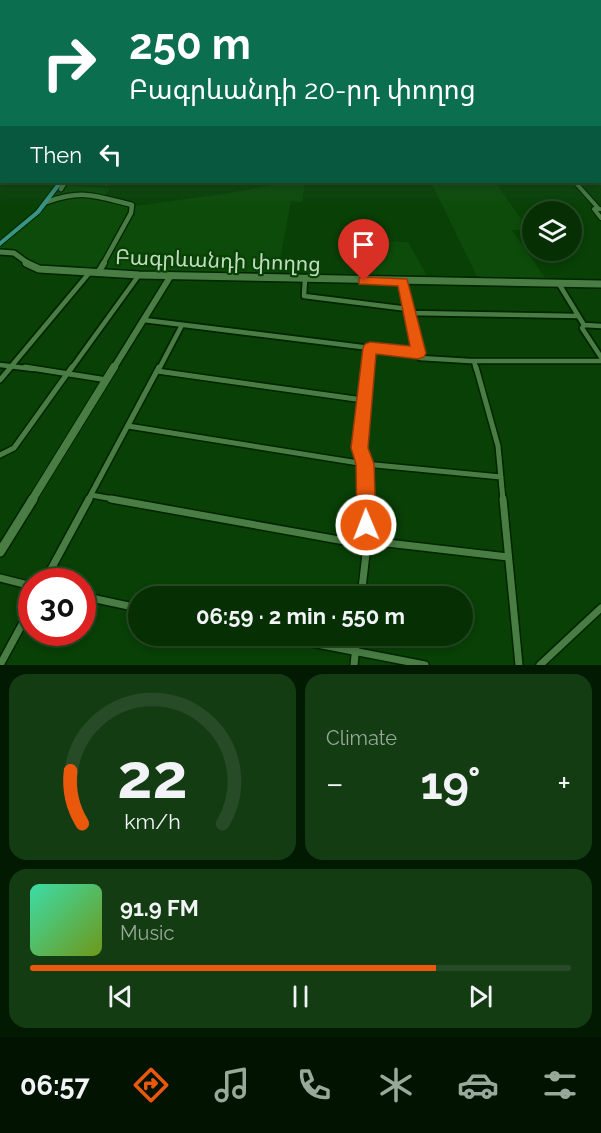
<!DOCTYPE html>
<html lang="en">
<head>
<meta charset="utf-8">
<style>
	body { margin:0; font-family:Raleway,"Noto Sans Armenian",sans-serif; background:#143c13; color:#f1f3f6; height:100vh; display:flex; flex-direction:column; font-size:22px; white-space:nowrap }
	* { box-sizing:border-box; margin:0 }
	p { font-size:20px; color:#98a99a }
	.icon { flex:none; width:33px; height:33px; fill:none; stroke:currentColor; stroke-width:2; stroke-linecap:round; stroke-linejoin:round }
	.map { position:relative; height:665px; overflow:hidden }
	.sheet { display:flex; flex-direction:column; gap:9px; padding:9px; background:#031a02; flex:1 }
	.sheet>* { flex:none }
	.banner { position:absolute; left:0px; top:0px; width:602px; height:183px; box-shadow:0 3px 9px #0003,0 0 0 2px #274b26; background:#0b6e4f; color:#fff; overflow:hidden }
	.controls { position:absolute; left:522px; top:201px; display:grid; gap:12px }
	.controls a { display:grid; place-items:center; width:60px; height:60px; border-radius:50%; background:#063004; box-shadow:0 3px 9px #0003,0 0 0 2px #274b26; font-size:30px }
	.speed { position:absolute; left:18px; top:568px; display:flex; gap:12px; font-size:30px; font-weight:700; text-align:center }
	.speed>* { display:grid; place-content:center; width:78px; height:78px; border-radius:50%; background:#063004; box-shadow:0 3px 9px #0003,0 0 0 2px #274b26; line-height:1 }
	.speed .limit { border:9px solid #d22; background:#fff; color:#111 }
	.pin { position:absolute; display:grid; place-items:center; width:51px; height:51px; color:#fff; margin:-62px -26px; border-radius:50% 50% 50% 0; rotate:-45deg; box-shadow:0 0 6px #0007 }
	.pin .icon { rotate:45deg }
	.me { position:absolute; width:66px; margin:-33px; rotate:359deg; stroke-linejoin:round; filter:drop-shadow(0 0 4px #0008) }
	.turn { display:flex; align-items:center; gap:21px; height:126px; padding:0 30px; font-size:27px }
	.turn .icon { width:78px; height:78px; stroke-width:2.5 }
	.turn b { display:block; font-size:42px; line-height:51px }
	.then { display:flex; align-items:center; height:57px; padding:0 30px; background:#0003; gap:12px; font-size:22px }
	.big { font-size:45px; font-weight:700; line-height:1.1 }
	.sheet .card { flex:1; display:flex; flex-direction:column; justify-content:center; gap:9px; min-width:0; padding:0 21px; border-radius:18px; background:#143c13 }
	.sheet .dial { align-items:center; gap:0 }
	.dial svg { height:156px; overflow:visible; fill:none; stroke:#274b26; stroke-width:7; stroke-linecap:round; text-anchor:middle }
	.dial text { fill:#f1f3f6; stroke:none }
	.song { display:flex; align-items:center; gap:18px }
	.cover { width:72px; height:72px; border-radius:9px; background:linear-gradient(135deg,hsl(160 70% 55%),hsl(80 70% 35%)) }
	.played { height:6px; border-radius:3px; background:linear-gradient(90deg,#ea580c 75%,#274b26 75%) }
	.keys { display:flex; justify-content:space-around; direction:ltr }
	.heat { display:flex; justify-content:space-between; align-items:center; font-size:33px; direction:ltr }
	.sheet .tiles { flex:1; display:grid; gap:9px; grid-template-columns:1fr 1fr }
	.card:last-child { grid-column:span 2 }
	.trip { position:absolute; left:128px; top:586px; width:345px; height:60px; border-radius:30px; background:#063004; box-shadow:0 3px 9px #0003,0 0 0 2px #274b26; font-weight:700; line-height:60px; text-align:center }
	.tab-bar { display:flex; height:96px; justify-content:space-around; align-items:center; background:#021302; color:#98a99a }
	.tab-bar .icon { width:42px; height:42px }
	.tab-bar .on { color:#ea580c }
	.tab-bar b { font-size:27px; color:#f1f3f6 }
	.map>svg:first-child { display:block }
	.built { fill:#0c4b09 }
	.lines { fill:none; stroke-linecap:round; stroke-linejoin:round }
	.stream { stroke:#854a48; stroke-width:1.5 }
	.minor-far3-casing { stroke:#002400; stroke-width:6 }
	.minor-far2-casing { stroke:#002400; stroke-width:8 }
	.minor-far1-casing { stroke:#002400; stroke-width:8 }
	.minor-casing { stroke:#002400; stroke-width:10 }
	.tertiary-far3-casing { stroke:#002400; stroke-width:7 }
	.tertiary-far2-casing { stroke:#002400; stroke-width:9 }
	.tertiary-far1-casing { stroke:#002400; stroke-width:10 }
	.tertiary-casing { stroke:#002400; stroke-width:12 }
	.secondary-far1-casing { stroke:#002400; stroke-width:8 }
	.secondary-casing { stroke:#002400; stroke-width:10 }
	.primary-casing { stroke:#002400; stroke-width:2 }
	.minor-far3 { stroke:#497d44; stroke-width:4 }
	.minor-far2 { stroke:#497d44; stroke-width:4.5 }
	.minor-far1 { stroke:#497d44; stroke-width:5 }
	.minor { stroke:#497d44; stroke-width:7 }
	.tertiary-far3 { stroke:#497d44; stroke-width:4.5 }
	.tertiary-far2 { stroke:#497d44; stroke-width:6 }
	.tertiary-far1 { stroke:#497d44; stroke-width:8 }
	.tertiary { stroke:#497d44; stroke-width:9 }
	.secondary-far1 { stroke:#497d44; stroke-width:5 }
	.secondary { stroke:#497d44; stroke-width:7 }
	.primary { fill:#399583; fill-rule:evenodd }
	.route { fill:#ea580c; stroke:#983908; stroke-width:1.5 }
	.labels { text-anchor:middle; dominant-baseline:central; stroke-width:4.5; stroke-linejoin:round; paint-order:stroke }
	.street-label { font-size:21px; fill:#c1ddbe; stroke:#084006 }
</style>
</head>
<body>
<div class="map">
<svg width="601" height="665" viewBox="0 0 601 665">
	<rect width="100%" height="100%" fill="#084006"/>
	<path class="built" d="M290,182H305L302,202L291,201L277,277L40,269L23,258L0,251V246L23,228L65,186L111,188L104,196L136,206L229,193Z
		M431,182H495L529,230H512L547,281L478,279Z
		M360,240L408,242L429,279L363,278Z"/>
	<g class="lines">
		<path class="stream" d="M106,185L109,182"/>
		<defs>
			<path id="minor-far3" d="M575,182L599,209
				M600,209H594L601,218"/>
			<path id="minor-far2" d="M305,279L304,296L408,309
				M559,284L584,325L582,328L601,357
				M409,313L578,316
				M144,320L370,348
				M584,325L601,326
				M419,353L420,358L470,361H601
				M474,361L476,369
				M0,365L34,369
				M9,369L90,272
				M71,369L139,275
				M159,369L182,325
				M368,369L370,348L419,353L403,282"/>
			<path id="minor-far1" d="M25,367L107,380
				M476,367L498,446L503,500
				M157,371L363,400
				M0,380L11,367
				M128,426L365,464L501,477
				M0,455L14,448L72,367
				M91,495L119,500
				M88,500L159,367
				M366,500L365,464L359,448L368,367"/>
			<path id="minor" d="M111,499L367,545L370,541L508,557
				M503,499L519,665
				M0,578L32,586
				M44,582L89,499
				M82,596L138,608
				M361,597L367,545L366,499
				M276,636L425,665
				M0,665L32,606
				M354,665L357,636
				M540,665L601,608"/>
			<path id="tertiary-far3" d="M61,189L65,182
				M47,202C83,189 96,196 132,205L131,213L103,264"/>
			<path id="tertiary-far2" d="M98,273L104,263
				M113,369L170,277"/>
			<path id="tertiary-far1" d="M32,500L114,367"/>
			<path id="tertiary" d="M0,552L33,499"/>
			<path id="secondary-far1" d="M0,252L14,253L29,264"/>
			<path id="secondary" d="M26,263L39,269L139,275L601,284"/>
			<path id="primary" d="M58,182H63L40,213L0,246V241L36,211Z"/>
		</defs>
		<use href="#minor-far3" class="minor-far3-casing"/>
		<use href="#minor-far2" class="minor-far2-casing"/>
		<use href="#minor-far1" class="minor-far1-casing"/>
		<use href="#minor" class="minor-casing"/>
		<use href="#tertiary-far3" class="tertiary-far3-casing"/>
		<use href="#tertiary-far2" class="tertiary-far2-casing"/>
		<use href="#tertiary-far1" class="tertiary-far1-casing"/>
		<use href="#tertiary" class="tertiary-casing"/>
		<use href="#secondary-far1" class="secondary-far1-casing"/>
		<use href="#secondary" class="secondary-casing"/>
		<use href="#primary" class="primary-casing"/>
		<use href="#minor-far3" class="minor-far3"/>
		<use href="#minor-far2" class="minor-far2"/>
		<use href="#minor-far1" class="minor-far1"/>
		<use href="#minor" class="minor"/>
		<use href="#tertiary-far3" class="tertiary-far3"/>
		<use href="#tertiary-far2" class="tertiary-far2"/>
		<use href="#tertiary-far1" class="tertiary-far1"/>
		<use href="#tertiary" class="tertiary"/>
		<use href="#secondary-far1" class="secondary-far1"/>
		<use href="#secondary" class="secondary"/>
		<use href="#primary" class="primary"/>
	</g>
	<linearGradient id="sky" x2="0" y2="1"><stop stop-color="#042303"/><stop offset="0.55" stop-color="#2c593b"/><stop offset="1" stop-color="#2c593b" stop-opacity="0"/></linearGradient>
	<rect width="601" height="208" fill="url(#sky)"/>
	<path class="route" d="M364,277L407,279L426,353L424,357L418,359L376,354L368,448L374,464L376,525L373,532L366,534L359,532L357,525L356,464L351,448L363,348L365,344L370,342L410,346L398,286L359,284V278Z"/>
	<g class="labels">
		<g class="street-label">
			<text transform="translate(218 260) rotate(2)">Բագրևանդի փողոց</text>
		</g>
	</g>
</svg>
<div class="controls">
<a><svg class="icon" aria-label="layers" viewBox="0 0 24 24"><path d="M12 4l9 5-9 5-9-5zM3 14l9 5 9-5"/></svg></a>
</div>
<div class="speed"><div class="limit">30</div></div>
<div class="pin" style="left:364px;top:281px;background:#d93025"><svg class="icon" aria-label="arrive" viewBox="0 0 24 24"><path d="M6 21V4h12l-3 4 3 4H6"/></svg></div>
<svg class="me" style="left:366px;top:525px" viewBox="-20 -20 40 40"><circle r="17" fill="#ea580c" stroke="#fff" stroke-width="3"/><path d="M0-11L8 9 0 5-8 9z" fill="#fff"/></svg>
<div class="trip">06:59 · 2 min · 550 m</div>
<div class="banner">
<div class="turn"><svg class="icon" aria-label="right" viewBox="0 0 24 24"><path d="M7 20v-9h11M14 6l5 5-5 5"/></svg><div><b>250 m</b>Բագրևանդի 20-րդ փողոց</div></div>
<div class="then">Then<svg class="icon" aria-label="left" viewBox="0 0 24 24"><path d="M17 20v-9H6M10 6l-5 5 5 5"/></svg></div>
</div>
</div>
<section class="sheet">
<div class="tiles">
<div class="card dial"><svg viewBox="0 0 100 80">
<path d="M14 69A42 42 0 1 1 86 69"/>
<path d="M14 69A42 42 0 0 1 8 42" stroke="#ea580c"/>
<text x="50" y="56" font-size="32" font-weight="700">22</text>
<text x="50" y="72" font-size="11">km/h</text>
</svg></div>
<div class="card"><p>Climate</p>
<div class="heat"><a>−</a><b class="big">19°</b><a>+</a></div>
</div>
<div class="card">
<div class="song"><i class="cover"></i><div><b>91.9 FM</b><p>Music</p></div></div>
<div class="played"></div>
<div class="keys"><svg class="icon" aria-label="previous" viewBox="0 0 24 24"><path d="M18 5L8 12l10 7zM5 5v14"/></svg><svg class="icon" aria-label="pause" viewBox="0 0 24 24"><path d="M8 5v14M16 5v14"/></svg><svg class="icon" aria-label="next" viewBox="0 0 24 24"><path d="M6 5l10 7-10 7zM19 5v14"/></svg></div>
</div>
</div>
</section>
<nav class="tab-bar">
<b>06:57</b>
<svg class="icon on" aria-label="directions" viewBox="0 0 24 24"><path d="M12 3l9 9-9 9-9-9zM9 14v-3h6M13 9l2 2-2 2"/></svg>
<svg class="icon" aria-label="music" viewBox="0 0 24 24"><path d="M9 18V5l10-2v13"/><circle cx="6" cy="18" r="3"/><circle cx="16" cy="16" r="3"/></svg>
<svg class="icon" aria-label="phone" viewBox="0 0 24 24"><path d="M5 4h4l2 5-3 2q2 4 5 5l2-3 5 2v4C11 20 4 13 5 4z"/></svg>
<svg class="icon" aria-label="climate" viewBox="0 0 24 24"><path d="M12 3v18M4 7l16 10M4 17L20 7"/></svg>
<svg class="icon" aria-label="car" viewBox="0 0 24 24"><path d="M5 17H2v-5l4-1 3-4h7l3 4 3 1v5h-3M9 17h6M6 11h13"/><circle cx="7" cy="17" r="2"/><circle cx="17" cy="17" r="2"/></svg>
<svg class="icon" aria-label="filters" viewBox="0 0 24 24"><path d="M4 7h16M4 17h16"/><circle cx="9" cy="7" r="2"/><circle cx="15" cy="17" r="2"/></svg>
</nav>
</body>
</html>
